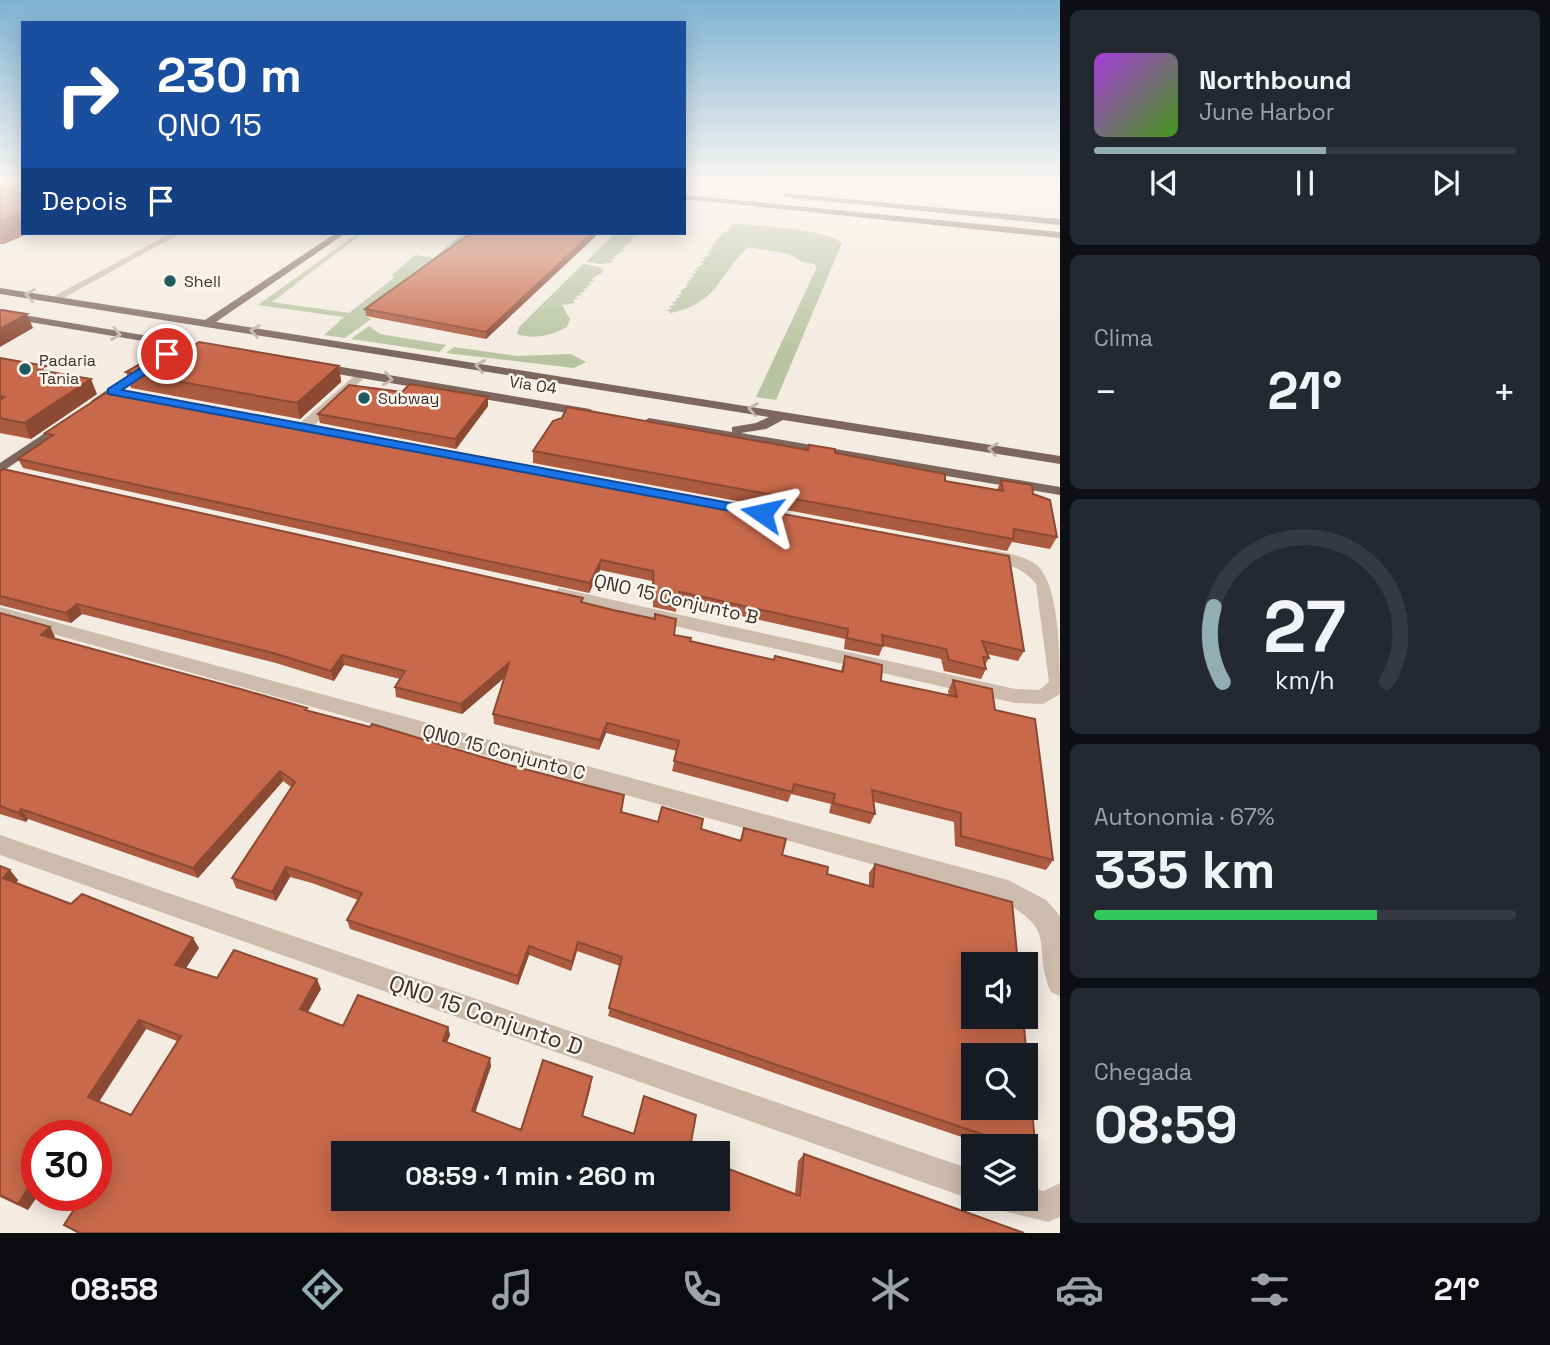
<!DOCTYPE html>
<html lang="pt">
<head>
<meta charset="utf-8">
<style>
	body { margin:0; font-family:"Space Grotesk",sans-serif; background:#242831; color:#f1f3f6; height:100vh; display:flex; flex-direction:column; font-size:26px; white-space:nowrap }
	* { box-sizing:border-box; margin:0 }
	p { font-size:23px; color:#9ea1a6 }
	.icon { flex:none; width:38px; height:38px; fill:none; stroke:currentColor; stroke-width:2; stroke-linecap:round; stroke-linejoin:round }
	.map { position:relative; flex:1; overflow:hidden }
	.side { display:flex; flex-direction:column; gap:10px; padding:10px; background:#0d0f14; width:490px }
	.side>* { flex:none }
	.hud { position:absolute; left:21px; top:21px; width:665px; height:214px; border-radius:0px; box-shadow:0 4px 18px #0003; background:#1a4fa0; color:#fff; overflow:hidden }
	.tools { position:absolute; left:961px; top:952px; display:grid; gap:14px }
	.tools a { display:grid; place-items:center; width:77px; height:77px; border-radius:0px; background:#171b24; box-shadow:0 4px 18px #0003; font-size:35px }
	.speed { position:absolute; left:21px; top:1120px; display:flex; gap:14px; font-size:35px; font-weight:700; text-align:center }
	.speed>* { display:grid; place-content:center; width:91px; height:91px; border-radius:50%; background:#171b24; box-shadow:0 4px 18px #0003; line-height:1 }
	.speed .limit { border:10px solid #d22; background:#fff; color:#111 }
	.pin { position:absolute; display:grid; place-items:center; width:60px; height:60px; color:#fff; margin:-30px; border:4px solid #fff; border-radius:50%; box-shadow:0 2px 7px #0007 }
	.me { position:absolute; width:77px; margin:-38px; rotate:281deg; stroke-linejoin:round; filter:drop-shadow(0 0 5px #0008) }
	.turn { display:flex; align-items:center; gap:24px; height:147px; padding:0 21px; font-size:32px }
	.turn .icon { width:91px; height:91px; stroke-width:2.5 }
	.turn b { display:block; font-size:49px; line-height:60px }
	.then { display:flex; align-items:center; height:66px; padding:0 21px; background:#0003; gap:14px; font-size:26px }
	.big { font-size:52px; font-weight:700; line-height:1.1 }
	.side .tile { flex:1; display:flex; flex-direction:column; justify-content:center; gap:10px; min-width:0; padding:0 24px; border-radius:10px; background:#242831 }
	.side .dial { align-items:center; gap:0 }
	.dial svg { height:182px; overflow:visible; fill:none; stroke:#363941; stroke-width:7; stroke-linecap:round; text-anchor:middle }
	.dial text { fill:#f1f3f6; stroke:none }
	.song { display:flex; align-items:center; gap:21px }
	.cover { width:84px; height:84px; border-radius:10px; background:linear-gradient(135deg,hsl(280 70% 55%),hsl(100 70% 35%)) }
	.played { height:7px; border-radius:4px; background:linear-gradient(90deg,#92aeb2 55%,#363941 55%) }
	.keys { display:flex; justify-content:space-around; direction:ltr }
	.heat { display:flex; justify-content:space-between; align-items:center; font-size:38px; direction:ltr }
	.charge { height:10px; border-radius:5px; background:linear-gradient(90deg,#34c759 67%,#363941 0) }
	.trip { position:absolute; left:331px; top:1141px; width:399px; height:70px; border-radius:0px; background:#171b24; box-shadow:0 4px 18px #0003; font-weight:700; line-height:70px; text-align:center }
	.menu { display:flex; height:112px; justify-content:space-around; align-items:center; background:#090b0e; color:#9ea1a6 }
	.menu .icon { width:49px; height:49px }
	.menu .active { color:#92aeb2 }
	.menu b { font-size:32px; color:#f1f3f6 }
	main { display:flex; flex:1; min-height:0 }
	.map>svg:first-child { display:block }
	.green { fill:#b8c4a0 }
	.lines { fill:none; stroke-linecap:round; stroke-linejoin:round }
	.minor { fill:#cdbbac; fill-rule:evenodd }
	.major { fill:#7d675c; fill-rule:evenodd }
	.wall { fill:#ac5a40; fill-rule:evenodd }
	.shaded-wall { fill:#8c4a34 }
	.building { fill:#c8694b; stroke:#8c4a34; stroke-width:2; fill-rule:evenodd }
	.oneway { stroke:#c2b5ac }
	.route { fill:#1a73e8; stroke:#114b97; stroke-width:2 }
	.poi-dot { fill:#1f5a5e; stroke:#fbf5ee; stroke-width:2.5 }
	.labels { text-anchor:middle; dominant-baseline:central; stroke-width:5; stroke-linejoin:round; paint-order:stroke }
	.far-poi-label { font-size:16px; fill:#3b302b; stroke:#fbf5ee; text-anchor:start }
	.far-street-label { font-size:16px; fill:#3b302b; stroke:#fbf5ee }
	.street-label { font-size:19px; fill:#3b302b; stroke:#fbf5ee }
	.near-street-label { font-size:23px; fill:#3b302b; stroke:#fbf5ee }
</style>
</head>
<body>
<main>
<div class="map">
<svg width="1060" height="1233" viewBox="0 0 1060 1233">
	<rect width="100%" height="100%" fill="#f4ebe1"/>
	<path class="green" d="M733,223C757,226 826,229 842,243L776,400L756,397L816,269L815,264L802,262L790,254L748,247C716,278 719,302 671,313L667,310L672,309L669,306L675,305L672,302L677,301L675,299L680,297L677,295L682,294L680,291L687,287L685,284L690,283L687,281L692,280L689,278L694,277L692,274L696,273L694,271L699,270L696,268L703,264L701,261H705L703,258L710,255L707,252L712,251L709,249H714L711,246L716,245L713,243H717L715,241L723,234L721,233L726,232Z
		M358,233H363L272,302L349,313L395,277L391,276L415,255L433,258L463,233H479L365,316L371,319L345,338L324,335L344,317L258,305Z
		M615,233H640L635,234L637,236L630,239L632,241L622,248L624,250L614,256L615,259H611L613,262L602,264L586,262Z
		M583,264L600,267L604,271L592,279L595,281L589,282L591,285L586,286L588,288L583,289L585,292L579,293L582,295L576,296L578,299L573,300L575,303L562,305L570,319L567,327C553,335 533,340 517,334L519,327Z
		M369,326L380,334L446,345L439,352L351,339Z
		M454,347L517,356L571,354L586,362L574,368L446,353Z"/>
	<g class="lines">
		<path class="minor" d="M171,233H181L58,301L49,299Z
			M361,370L365,371V377L309,430H299V424Z
			M449,450L546,468L553,472L546,476L444,457L442,454Z
			M986,549C1003,552 1024,555 1038,566C1060,588 1060,660 1060,694L1043,704L1015,703L559,600L551,594L559,588L1015,689L1039,690L1049,682L1036,584C1021,565 1002,563 980,558L978,554Z
			M0,607L1008,880L1046,900L1060,916V996L1051,992C1031,945 1060,933 1003,901L0,619Z
			M0,835L973,1170V1199H976L973,1200L0,855Z
			M1060,1183V1217L1048,1222L1000,1210L996,1199H1026V1187L1044,1191Z"/>
		<path class="major" d="M782,193L1060,219V225L785,197Z
			M684,195L1060,232V238L684,199Z
			M336,233H346L216,322L1060,456V464L783,420L766,429L741,433L1060,487V495L649,426L642,422L649,418L732,432V427L756,423L769,417L0,294V288L205,320Z
			M0,311L214,347L220,350L214,353L0,317Z
			M318,363L590,409L596,413L590,417L314,370V364Z
			M143,365L153,368L99,407H91V401Z
			M66,419L71,420V426L0,473V463Z"/>
	</g>
	<path class="wall" d="M0,181L4,244H0Z
		M471,233H599L486,339L366,316L365,309Z
		M189,349L339,366L341,382L300,419L131,388L126,372Z
		M0,358L48,371L97,394L31,439L0,433Z
		M402,392L488,397V406L456,449L320,423L318,414Z
		M45,433L446,451V453L1024,651L1018,661L987,654L989,658L985,665L986,669L981,679L944,671L941,659L883,646L879,656L844,649L845,639L683,603L677,602L676,612L653,607L652,581L600,570L589,593L23,468L18,459L48,438Z
		M808,450L835,453L945,481L997,490L1001,480L1033,494L1057,537L1050,549L1012,542L1007,551L533,463V451Z
		M0,471L654,619L655,614L674,635L690,641L774,660L841,671L845,656L881,681L949,696L948,691L953,680L995,710L1053,860L1046,870L955,846L954,822L874,802L875,814L870,824L829,813L831,804L791,794L788,802L672,771L677,751L606,733L599,750L494,724L493,714L505,677L462,714L396,697L395,687L400,679L344,665L334,681L276,663L82,614L71,623L0,605Z
		M0,613L50,627L55,637L54,638L307,708V711L621,812L658,822L701,829L740,841L744,828L782,855L827,874L869,885V873L875,864L1036,1152L1026,1159V1146H988L608,1016L620,966L577,951L571,971L529,955L518,985L350,929L347,920L358,900L312,883L290,877L276,901L236,888L232,878L291,787L283,781L198,878L28,819L26,822L0,814Z
		M0,866L18,880L16,883L71,904L199,948L186,968L217,978L321,989L308,1012L343,1026L448,1027L450,1035L447,1042L491,1066L475,1112L521,1130L591,1086L583,1116L689,1153H343L795,1194L798,1161L804,1154L1024,1233H77L64,1225L96,1195V1136H37V1195H38L28,1210L0,1197ZM146,1029L177,1041L131,1115L99,1101Z"/>
	<path class="shaded-wall" d="M23,212V233H30L4,244L0,235V221Z
		M592,233H599L486,339V332Z
		M27,314L33,328L0,347V329Z
		M339,366L341,382L300,419L297,403Z
		M91,379L97,394L31,439L24,423Z
		M488,397V406L456,449L455,439Z
		M601,560L600,570L589,593L590,583Z
		M77,604L82,614L71,623L66,613Z
		M50,627L55,637L47,645L41,635Z
		M342,655L344,665L334,681L331,671Z
		M509,663L510,673L462,714L461,704Z
		M607,723L606,733L599,750L600,740Z
		M280,771L283,781L198,878L193,868Z
		M21,809L28,819L26,822L18,813Z
		M286,867L290,877L276,901L272,892Z
		M10,870L18,880L11,889L3,878Z
		M193,938L199,948L182,974L175,965Z
		M578,942L577,951L571,971L572,962Z
		M529,946V955L518,985V976Z
		M317,979L321,989L304,1018L300,1009Z
		M139,1020L146,1029L97,1105L88,1097Z
		M448,1027L450,1035L444,1049L443,1041Z
		M490,1058L491,1066L473,1119L472,1111Z
		M37,1174V1195H38L28,1210L18,1204Z"/>
	<path class="building" d="M0,181H23V212L0,221Z
		M471,233H592L486,332L365,309Z
		M0,310H2L27,314L0,329Z
		M199,342L339,366L297,403L126,372L171,346L189,349Z
		M0,358L46,366L39,370L91,379L24,423L0,418V400L4,397L0,396Z
		M410,384L488,397L455,439L318,414L349,385L402,392Z
		M112,389L446,451L444,453L523,469L525,466L1009,556L1024,651L982,641L989,658L983,657L986,669L949,660L946,649L882,635L883,646L847,638L848,629L685,593L679,592L678,602L654,597L653,571L601,560L590,583L18,459L53,435L45,433Z
		M567,407L808,450L809,445L835,449V453L945,474V481L1003,491L1001,480L1032,485L1033,494L1050,500L1057,537L1014,529L1013,539L533,451L553,421L562,418Z
		M3,469L583,598L581,602L613,610L655,619V614L676,619L674,635L691,638L690,641L738,652L774,660L775,656L843,672L845,656L882,665L881,681L957,697L953,680L992,689L995,710L1035,719L1053,860L961,836V813L872,790L875,814L833,803L835,794L794,784L792,792L674,761L679,741L607,723L600,740L493,714L509,663L461,704L395,687L405,671L342,655L331,671L273,653L77,604L66,613L0,596V471Z
		M0,613L50,627L41,635L244,690L307,708L305,710L370,727L372,724L509,765L624,795L621,812L658,822L662,807L703,819L701,829L741,841L744,828L786,839L782,855L828,867L827,874L873,887L875,864L1012,902L1018,964H973V1017H1023L1036,1152L1026,1149V1146H1017L609,1008L622,957L578,942L572,962L529,946L518,976L347,920L362,893L308,874L286,867L272,892L232,878L295,782L280,771L193,868L21,809L18,813L0,806ZM973,1055H1026V1108H973Z
		M0,866L10,870L3,878L71,904L82,894L193,938L175,965L217,978L234,950L317,979L300,1009L343,1026L358,995L448,1027L443,1041L490,1058L472,1111L521,1130L543,1060L592,1077L582,1116L634,1134L644,1096L696,1115L689,1153H343V1199H718V1165L800,1196L804,1154L1024,1233H80L64,1225L83,1195H96V1136H37V1174L18,1204L0,1195ZM139,1020L181,1036L131,1115L88,1097Z"/>
	<defs><path id="oneway-chevron" d="M-2-3.5L2.5 0L-2 3.5" fill="none" stroke-width="1.6" stroke-linecap="round" stroke-linejoin="round" transform="scale(1.75)"/></defs>
	<g class="oneway">
		<use href="#oneway-chevron" transform="translate(30 295) rotate(-171)"/>
		<use href="#oneway-chevron" transform="translate(255 331) rotate(-171)"/>
		<use href="#oneway-chevron" transform="translate(116 334) rotate(10)"/>
		<use href="#oneway-chevron" transform="translate(480 366) rotate(-171)"/>
		<use href="#oneway-chevron" transform="translate(388 379) rotate(10)"/>
		<use href="#oneway-chevron" transform="translate(753 409) rotate(-171)"/>
		<use href="#oneway-chevron" transform="translate(993 449) rotate(-170)"/>
	</g>
	<linearGradient id="sky" x2="0" y2="1"><stop stop-color="#7eb2d2"/><stop offset="0.51" stop-color="#faf6f2"/><stop offset="1" stop-color="#faf6f2" stop-opacity="0"/></linearGradient>
	<rect width="1060" height="354" fill="url(#sky)"/>
	<path class="route" d="M167,351L172,354L171,357L122,390L762,509L769,513L762,517L108,394V389Z"/>
	<g class="poi-dot">
		<circle cx="170" cy="281" r="7"/>
		<circle cx="25" cy="369" r="7"/>
		<circle cx="364" cy="398" r="7"/>
	</g>
	<g class="labels">
		<g class="far-poi-label">
			<text x="184" y="281">Shell</text>
			<text x="39" y="360">Padaria<tspan x="39" dy="18">Tania</tspan></text>
			<text x="378" y="398">Subway</text>
		</g>
		<g class="far-street-label">
			<text transform="translate(533 385) rotate(9)">Via O4</text>
		</g>
		<g class="street-label">
			<text transform="translate(676 599) rotate(13)">QNO 15 Conjunto B</text>
			<text transform="translate(504 752) rotate(15)">QNO 15 Conjunto C</text>
		</g>
		<g class="near-street-label">
			<text transform="translate(486 1015) rotate(19)">QNO 15 Conjunto D</text>
		</g>
	</g>
</svg>
<div class="tools">
<a><svg class="icon" aria-label="sound" viewBox="0 0 24 24"><path d="M4 9h4l5-4v14l-5-4H4zM17 9q2 3 0 6"/></svg></a>
<a><svg class="icon" aria-label="search" viewBox="0 0 24 24"><circle cx="10" cy="10" r="6"/><path d="M15 15l6 6"/></svg></a>
<a><svg class="icon" aria-label="layers" viewBox="0 0 24 24"><path d="M12 4l9 5-9 5-9-5zM3 14l9 5 9-5"/></svg></a>
</div>
<div class="speed"><div class="limit">30</div></div>
<div class="pin" style="left:167px;top:354px;background:#d93025"><svg class="icon" aria-label="arrive" viewBox="0 0 24 24"><path d="M6 21V4h12l-3 4 3 4H6"/></svg></div>
<svg class="me" style="left:762px;top:513px" viewBox="-20 -20 40 40"><path d="M0-17L14 15 0 8-14 15z" fill="#1a73e8" stroke="#fff" stroke-width="4"/></svg>
<div class="trip">08:59 · 1 min · 260 m</div>
<div class="hud">
<div class="turn"><svg class="icon" aria-label="right" viewBox="0 0 24 24"><path d="M7 20v-9h11M14 6l5 5-5 5"/></svg><div><b>230 m</b>QNO 15</div></div>
<div class="then">Depois<svg class="icon" aria-label="arrive" viewBox="0 0 24 24"><path d="M6 21V4h12l-3 4 3 4H6"/></svg></div>
</div>
</div>
<section class="side">
<div class="tile">
<div class="song"><i class="cover"></i><div><b>Northbound</b><p>June Harbor</p></div></div>
<div class="played"></div>
<div class="keys"><svg class="icon" aria-label="previous" viewBox="0 0 24 24"><path d="M18 5L8 12l10 7zM5 5v14"/></svg><svg class="icon" aria-label="pause" viewBox="0 0 24 24"><path d="M8 5v14M16 5v14"/></svg><svg class="icon" aria-label="next" viewBox="0 0 24 24"><path d="M6 5l10 7-10 7zM19 5v14"/></svg></div>
</div>
<div class="tile"><p>Clima</p>
<div class="heat"><a>−</a><b class="big">21°</b><a>+</a></div>
</div>
<div class="tile dial"><svg viewBox="0 0 100 80">
<path d="M14 69A42 42 0 1 1 86 69"/>
<path d="M14 69A42 42 0 0 1 10 36" stroke="#92aeb2"/>
<text x="50" y="56" font-size="32" font-weight="700">27</text>
<text x="50" y="72" font-size="11">km/h</text>
</svg></div>
<div class="tile"><p>Autonomia · 67%</p><b class="big">335 km</b><div class="charge"></div></div>
<div class="tile"><p>Chegada</p><b class="big">08:59</b></div>
</section>
</main>
<nav class="menu">
<b>08:58</b>
<svg class="icon active" aria-label="directions" viewBox="0 0 24 24"><path d="M12 3l9 9-9 9-9-9zM9 14v-3h6M13 9l2 2-2 2"/></svg>
<svg class="icon" aria-label="music" viewBox="0 0 24 24"><path d="M9 18V5l10-2v13"/><circle cx="6" cy="18" r="3"/><circle cx="16" cy="16" r="3"/></svg>
<svg class="icon" aria-label="phone" viewBox="0 0 24 24"><path d="M5 4h4l2 5-3 2q2 4 5 5l2-3 5 2v4C11 20 4 13 5 4z"/></svg>
<svg class="icon" aria-label="climate" viewBox="0 0 24 24"><path d="M12 3v18M4 7l16 10M4 17L20 7"/></svg>
<svg class="icon" aria-label="car" viewBox="0 0 24 24"><path d="M5 17H2v-5l4-1 3-4h7l3 4 3 1v5h-3M9 17h6M6 11h13"/><circle cx="7" cy="17" r="2"/><circle cx="17" cy="17" r="2"/></svg>
<svg class="icon" aria-label="filters" viewBox="0 0 24 24"><path d="M4 7h16M4 17h16"/><circle cx="9" cy="7" r="2"/><circle cx="15" cy="17" r="2"/></svg>
<b>21°</b>
</nav>
</body>
</html>
